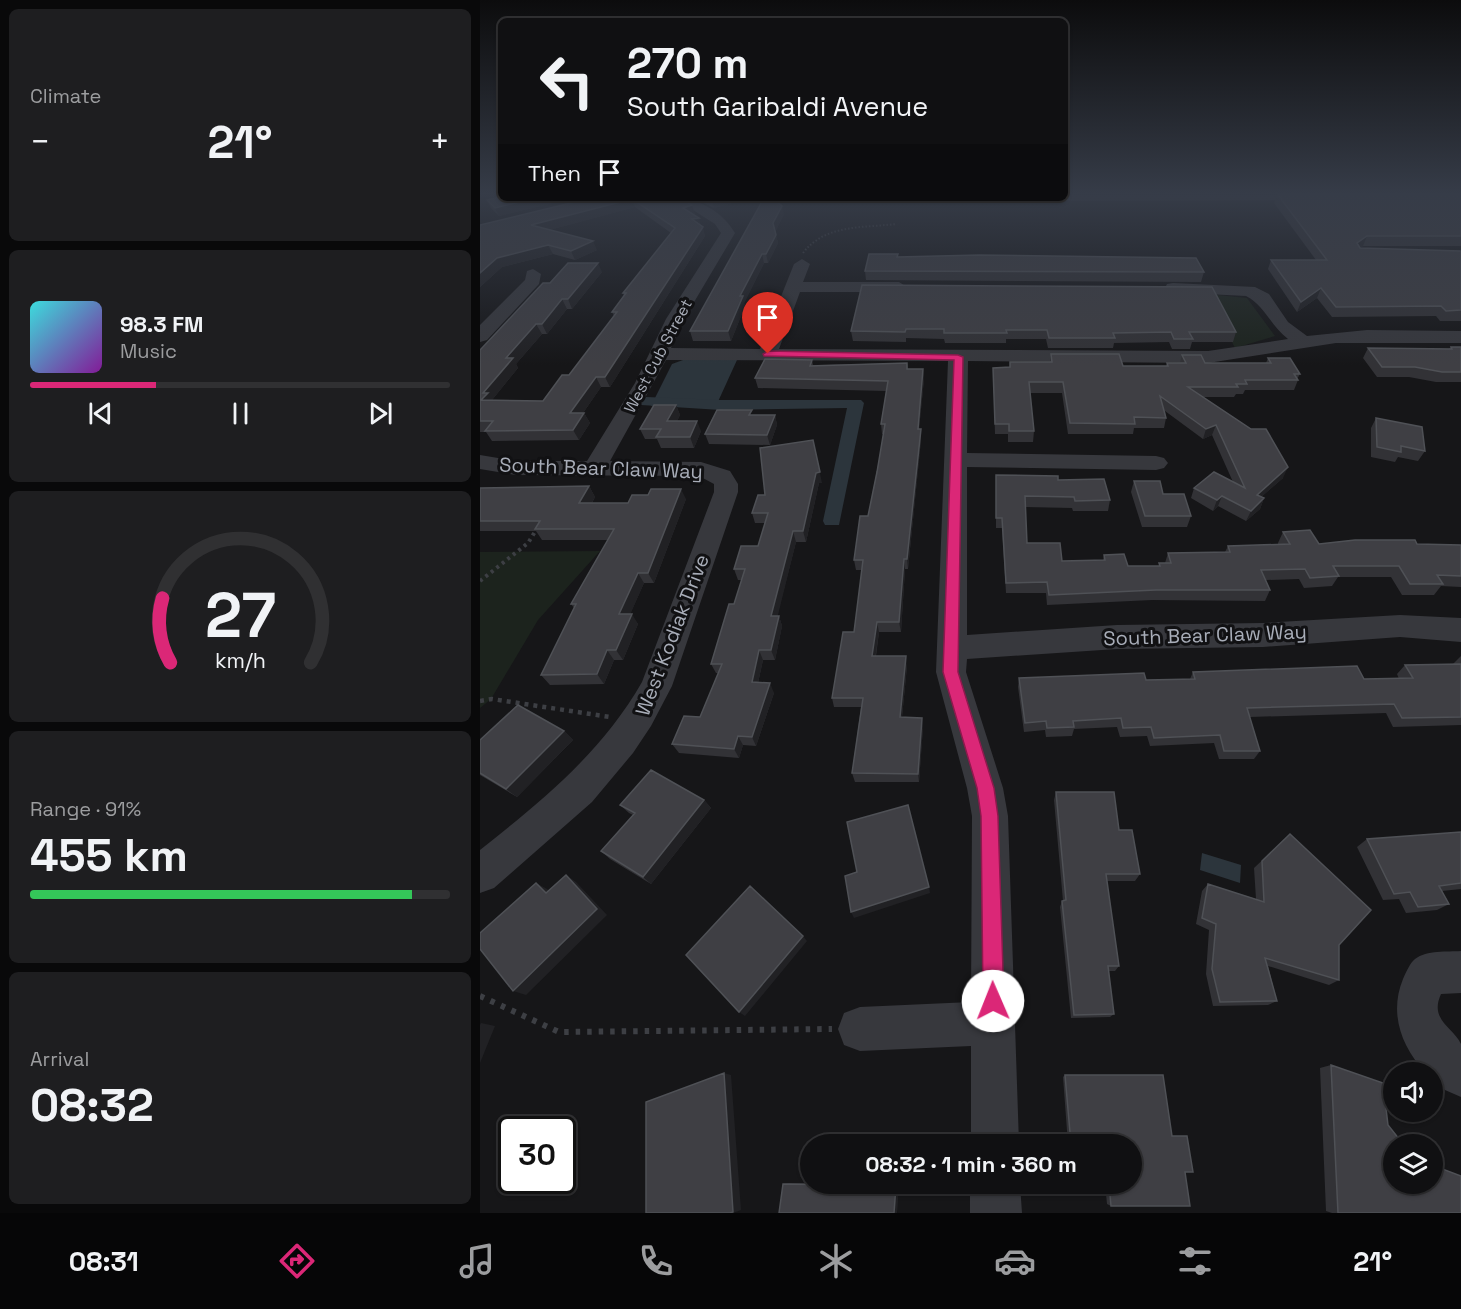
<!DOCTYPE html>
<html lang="en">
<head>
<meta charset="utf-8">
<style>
	body { margin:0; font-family:"Space Grotesk",sans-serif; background:#1e1e20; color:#f1f3f6; height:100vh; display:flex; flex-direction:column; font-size:22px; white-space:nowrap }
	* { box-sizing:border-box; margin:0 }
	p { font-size:20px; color:#9c9d9f }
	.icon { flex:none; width:33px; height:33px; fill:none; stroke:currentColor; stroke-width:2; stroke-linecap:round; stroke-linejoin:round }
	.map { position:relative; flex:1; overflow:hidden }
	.drawer { display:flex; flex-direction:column; gap:9px; padding:9px; background:#09090a; width:480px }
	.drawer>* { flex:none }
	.top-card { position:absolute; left:18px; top:18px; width:570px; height:183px; border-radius:9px; box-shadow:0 2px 4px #0004,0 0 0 2px #303032; background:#101012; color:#f1f3f6; overflow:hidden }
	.buttons { position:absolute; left:903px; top:1062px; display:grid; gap:12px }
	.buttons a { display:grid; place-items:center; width:60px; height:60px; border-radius:50%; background:#101012; box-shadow:0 2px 4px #0004,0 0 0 2px #303032; font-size:30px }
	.speed { position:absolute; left:18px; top:1116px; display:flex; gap:12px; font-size:30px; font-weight:700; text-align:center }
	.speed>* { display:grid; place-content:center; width:78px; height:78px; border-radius:50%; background:#101012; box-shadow:0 2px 4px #0004,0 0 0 2px #303032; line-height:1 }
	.speed .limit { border:3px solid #111; border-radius:9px; background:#fff; color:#111 }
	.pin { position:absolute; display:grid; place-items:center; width:51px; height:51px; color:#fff; margin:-62px -26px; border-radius:50% 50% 50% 0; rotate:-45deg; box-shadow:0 0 6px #0007 }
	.pin .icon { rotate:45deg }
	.me { position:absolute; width:66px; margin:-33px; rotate:359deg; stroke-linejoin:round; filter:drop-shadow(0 0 4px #0008) }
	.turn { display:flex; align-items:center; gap:21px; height:126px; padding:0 30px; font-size:27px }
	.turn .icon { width:78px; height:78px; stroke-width:2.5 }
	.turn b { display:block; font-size:42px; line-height:51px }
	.then { display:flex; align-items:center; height:57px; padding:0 30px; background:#0003; gap:12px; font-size:22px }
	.big { font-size:45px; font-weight:700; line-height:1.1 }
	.drawer .tile { flex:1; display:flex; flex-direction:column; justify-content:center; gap:9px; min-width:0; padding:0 21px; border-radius:9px; background:#1e1e20 }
	.drawer .dial { align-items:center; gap:0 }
	.dial svg { height:156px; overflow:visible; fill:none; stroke:#303032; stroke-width:7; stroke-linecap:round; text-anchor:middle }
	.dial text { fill:#f1f3f6; stroke:none }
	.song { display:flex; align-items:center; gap:18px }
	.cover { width:72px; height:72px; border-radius:9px; background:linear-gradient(135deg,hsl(180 70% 55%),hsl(290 70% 35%)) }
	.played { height:6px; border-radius:3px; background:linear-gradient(90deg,#db2777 30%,#303032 30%) }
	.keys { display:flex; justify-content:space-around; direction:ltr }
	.heat { display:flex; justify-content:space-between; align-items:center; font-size:33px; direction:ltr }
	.charge { height:9px; border-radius:4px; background:linear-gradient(90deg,#34c759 91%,#303032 0) }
	.trip { position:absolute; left:320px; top:1134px; width:342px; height:60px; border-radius:30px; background:#101012; box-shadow:0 2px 4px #0004,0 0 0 2px #303032; font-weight:700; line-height:60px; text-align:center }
	.tab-bar { display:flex; height:96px; justify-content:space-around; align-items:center; background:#060607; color:#9c9d9f }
	.tab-bar .icon { width:42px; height:42px }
	.tab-bar .on { color:#db2777 }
	.tab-bar b { font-size:27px; color:#f1f3f6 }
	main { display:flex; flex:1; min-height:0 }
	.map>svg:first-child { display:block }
	.green { fill:#1c231d }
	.water { fill:#2c353c }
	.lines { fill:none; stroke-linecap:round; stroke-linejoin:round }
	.canal { fill:#2c353c; fill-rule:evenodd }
	.path-far3 { stroke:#3d3f44; stroke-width:2; stroke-dasharray:1.5 2; stroke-linecap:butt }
	.path-far2 { stroke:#3d3f44; stroke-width:4; stroke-dasharray:3 4; stroke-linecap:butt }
	.path-far1 { stroke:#3d3f44; stroke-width:4.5; stroke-dasharray:4 5; stroke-linecap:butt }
	.path { stroke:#3d3f44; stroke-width:6; stroke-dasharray:4.5 7; stroke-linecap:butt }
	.minor { fill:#37383d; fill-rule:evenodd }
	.wall { fill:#323236 }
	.shaded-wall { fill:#212124 }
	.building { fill:#3f3f44; stroke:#4f5156; stroke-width:1.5 }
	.route { fill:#db2777; stroke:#8e194d; stroke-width:1.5 }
	.labels { text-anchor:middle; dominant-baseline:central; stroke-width:6; stroke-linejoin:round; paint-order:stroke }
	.far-street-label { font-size:16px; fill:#a8adb8; stroke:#111113 }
	.street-label { font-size:20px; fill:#a8adb8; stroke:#111113 }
</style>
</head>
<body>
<main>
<section class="drawer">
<div class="tile"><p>Climate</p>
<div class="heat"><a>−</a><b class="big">21°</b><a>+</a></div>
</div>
<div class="tile">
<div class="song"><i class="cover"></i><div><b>98.3 FM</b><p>Music</p></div></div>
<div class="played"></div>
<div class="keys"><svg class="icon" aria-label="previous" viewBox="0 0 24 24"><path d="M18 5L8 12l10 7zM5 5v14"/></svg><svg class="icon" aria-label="pause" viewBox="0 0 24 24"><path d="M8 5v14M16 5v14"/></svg><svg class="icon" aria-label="next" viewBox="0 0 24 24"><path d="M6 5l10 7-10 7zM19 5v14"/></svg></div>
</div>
<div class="tile dial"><svg viewBox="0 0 100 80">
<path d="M14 69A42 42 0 1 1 86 69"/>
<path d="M14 69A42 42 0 0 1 10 36" stroke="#db2777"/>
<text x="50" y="56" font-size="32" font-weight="700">27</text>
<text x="50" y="72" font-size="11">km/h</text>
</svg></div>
<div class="tile"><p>Range · 91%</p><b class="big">455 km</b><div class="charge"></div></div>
<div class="tile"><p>Arrival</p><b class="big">08:32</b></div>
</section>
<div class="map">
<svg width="981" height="1213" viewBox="0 0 981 1213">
	<rect width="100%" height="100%" fill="#161618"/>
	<path class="green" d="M728,294L767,298L795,336L755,348Z
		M120,551L58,620L11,699L0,708V552Z"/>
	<path class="water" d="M203,360H257L236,406H171L192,364Z
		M722,853L761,865L760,883L720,870Z"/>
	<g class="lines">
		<path class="canal" d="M166,397L241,400H381L384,403L359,525H345L343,521L367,408L241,410L161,405L158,402Z"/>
		<path class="path-far3" d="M323,253C345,224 383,228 416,224"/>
		<path class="path-far2" d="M0,581L48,543L58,527"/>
		<path class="path-far1" d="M0,701L12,699L130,717"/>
		<path class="path" d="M0,996L79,1032L352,1029"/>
		<path class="minor" d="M585,195H841L842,196L835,200L580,201L578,198H585Z
			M194,198C219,198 243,212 255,233L204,319L191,348L280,349L314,264L322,259L330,264L323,282H419L427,287L419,292H320L299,349L728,351L808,339C791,326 784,305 766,296L687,292L685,288L687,284L693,283L775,287L789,294L808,322L827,336L887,330L981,331V343H856L728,363L488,361L487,453L676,456L684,458L688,463L684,468L676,470L487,467V635L637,625L783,623L920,615L981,618V642L920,637L783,647L637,649L487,659L486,672L523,788L528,816L539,1144H491V1046L380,1051L364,1045L358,1029L364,1013L380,1007L491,1002L492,816L487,788L456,672L468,361L186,360L130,461L221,462L250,471L258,484V492L192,686L171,726L153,753L112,802L14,888L0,893V850C63,800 122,752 162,682L234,492V484L219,476L36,475L0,469V455L36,461H107L155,383L186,319L241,233L235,224Z
			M53,269L61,274L59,284L7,340L0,342V325L45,280L47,271Z
			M981,951V993L961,994C949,1020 973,1027 981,1044C981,1053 981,1086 981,1097L965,1090L953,1081L952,1072H945C921,1046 909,1013 923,979C926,972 930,963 935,959C947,950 967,952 981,951Z
			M490,1184H540L542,1213H490Z"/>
	</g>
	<path class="wall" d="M797,195H981V246H883L880,248L981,251V321H960L956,316L852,317L837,298L817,312L788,269L791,260H836L794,203Z
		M21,198H94L19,216L11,208L7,200Z
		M111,198H200L215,214H213L221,226L225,236L130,387H121L103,413H104L110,423L99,440L12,441L6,432H0V350L70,283L122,272L92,309H87L67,334H62L36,364L38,368L12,400L63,401L89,375L134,316L132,312L144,296L143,293L191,233L155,207L69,230L117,250L95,260L73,254L22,267L0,287V225Z
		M209,198H267V199L234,208L213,198Z
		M449,198H481V201H449Z
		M304,214L295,232L298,243L288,263H284L264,303L265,306L251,341H213L210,331Z
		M418,254V257L724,272L721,282L386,280L385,271Z
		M382,285L756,332L753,342H712L710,349H692L689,342L634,343L633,348H568L566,339H526V343H465L464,339L426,338V342L373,341L371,331Z
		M971,347H981V382H956L929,377H897L883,358L888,348L969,349Z
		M571,354L643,366H686L687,363H700L702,355L725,363H786L788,358L820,374L817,379L818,380L814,390H765L763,394H756L754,397H723L803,478L781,497L784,498L780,509L766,521L738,506L733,511L711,498L714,488L753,482L732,435L723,439L685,411L686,418L684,428H654L653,434H588L582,393H550L554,431L553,442H528V434H515L513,368L530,367V362H570Z
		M332,360L333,365L427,363L428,369H443L444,379L439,429L441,440L428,569H425L421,632H399L396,656L427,666L422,717L443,727L439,782H375L372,773L381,707H354L352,698L374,632L382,570H376L374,560L388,516L404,434H402L401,424L406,391L278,388L275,378Z
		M196,405L200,415L197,421L221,431L214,448H181L177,439H165L160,429Z
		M273,415H295L297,425L290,445L229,444L225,434Z
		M896,418L945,451L938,461L918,457L915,462L891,457V428Z
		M280,448L342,483H339L326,542H316L297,616H299L302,626L295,660H283L278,683L294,693L276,746L263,745L259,758L199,753L192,744L220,717L238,673H236L231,664L254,604L262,580H258L254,569L278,546L285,523H275L272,513L285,495Z
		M578,480L630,500L628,511H593L592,508L545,507L547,543L582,561L623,560L624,555L648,566H679V563H685L688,553L745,552L748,546L798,544V543L803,532L839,544H937L981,545V587L961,586L954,595H922L911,577H858L852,586L824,588L819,579L786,580L790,590L785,601L672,600L567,605L566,593H526L522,528H516V485Z
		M654,481L683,494L711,516L707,527H662L651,492Z
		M109,486L115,497L112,503H148L206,499L174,583H164L150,614L158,624L143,660H134L124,684L70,685L61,675L94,608L91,604L128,540H62L56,531H0V488Z
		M981,656V725L913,727L906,713L770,717L780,751L774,759H739L734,743L670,746L667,736L640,737L637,727L594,729L592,736L566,737L565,730L544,732L538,687L539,678L666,680L710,679L713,672L884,679H919L917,674L925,665L973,664Z
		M84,731L93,740L37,797L0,775V740Z
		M576,792L639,830L660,874L655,881H627L639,966L635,971H628L634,1014L630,1017L591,1018L580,907L582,901H583L574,800Z
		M224,800L231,808L171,884L130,859L121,851L153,815L149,813L140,805Z
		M981,832V889L962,891L969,904L957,910L926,913L919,899L903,900L877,847L887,839Z
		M810,834L859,945V980L849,985L788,966L797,1001L788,1005L733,1006L726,974L729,930L716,924L722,891L728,884L776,899L774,868Z
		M851,1065L914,1184L981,1213H852L846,1211L840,1068Z
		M585,1075L692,1136L705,1172L631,1206L627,1204L625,1184H651V1144H588L583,1077Z
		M309,1183L418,1184L417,1213H299L303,1184Z"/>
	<path class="shaded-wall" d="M56,198H94L19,216L15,208Z
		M239,198H267V199L234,208L232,200Z
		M152,199L155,207L55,234L51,225Z
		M212,205L215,214L206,216L203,208Z
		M302,206L304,214L295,232L293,223Z
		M219,218L221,226L212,219Z
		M223,227L225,236L130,387L125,377Z
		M296,235L298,243L288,263L286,254Z
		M887,236L883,246L873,253L877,243Z
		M113,241L117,250L95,260L91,251Z
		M68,245L73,254L22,267L0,287V273L17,258Z
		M282,254L284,263L264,303L265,306L251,341L248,331L260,296Z
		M118,263L122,272L92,309L88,299Z
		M841,288L837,298L817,312L821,302Z
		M82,299L87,309L67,334L62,324Z
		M56,324L62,334L36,364L38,368L12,400H1L3,393L26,358Z
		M443,369L444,379L438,440V429Z
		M116,377L121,387L96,423L90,413Z
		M196,405L200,415L192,432L187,421Z
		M104,413L110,423L99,440L93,430Z
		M295,415L297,425L290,445L287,435Z
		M217,421L221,431L214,448L210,437Z
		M736,425L732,435L723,439L726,429Z
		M441,429V440L428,569L427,559Z
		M333,440L342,483H339L326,542L323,531Z
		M808,467L803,478L772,505L777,495Z
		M109,486L115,497L106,513L99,503Z
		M201,489L206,499L174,583L168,573Z
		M742,496L738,506L733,511L737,500Z
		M784,498L780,509L766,521L771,511Z
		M313,531L316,542L295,627L291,616Z
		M424,559L425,569L421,632L419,622Z
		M158,573L164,583L146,624L139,614Z
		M152,614L158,624L143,660L136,650Z
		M299,616L302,626L295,660L291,650Z
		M397,622L399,632L394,666L392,656Z
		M127,650L134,660L124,684L117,674Z
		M279,650L283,660L276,692L272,682Z
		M426,656L427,666L421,727L420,717Z
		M290,683L294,693L276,746L272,737Z
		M442,718L443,727L439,782L438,774Z
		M84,731L93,740L37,797L26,789Z
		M258,736L263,745L259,758L254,749Z
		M224,800L231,808L171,884L163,877Z
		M86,875L96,882L127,915L46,995L33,991Z
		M56,883L67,889L77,900L66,893Z
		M449,887L450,893L374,918L371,912Z
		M323,936L327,941L265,1016L259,1012Z
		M1,1023L15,1026L0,1063V1025Z
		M244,1073L251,1075L261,1210L253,1213H250Z
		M418,1184L417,1213H414L416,1186Z"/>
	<path class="building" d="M798,195H981V236H887L877,243L880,248L981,251V310L966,311L961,306L856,307L841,288L821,302L791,260H847Z
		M21,197V198H56L15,208L7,200Z
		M111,198H200L212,205L203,208L219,218L212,219L223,227L125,377H116L90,413H104L93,430L5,431L13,421H0V350L63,283H70L88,263H118L88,299H82L62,324H56L26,358H33L3,393H8L1,400L63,401L82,375H89L137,312H132L146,293H143L195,228L152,199L51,225L113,241L91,251L68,245L17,258L0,273V225Z
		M284,198H292L302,206L293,223L296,235L286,254H282L260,296H263L248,331H210Z
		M389,254H418L417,257L499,255L716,258L724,272L385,271Z
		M382,285L732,287L756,332H709L713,339H694L691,332L633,333L635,338H569L567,330H526L527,333H464V329H426L425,332L371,331Z
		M971,347H981V372H962L935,367H902L888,348L972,349Z
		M571,354H639L643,366H688L687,363H706L702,355H721L725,363H791L788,358H810L820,374H814L818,380H765L767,384H756L758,387H708L771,429H786L808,467L777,495L784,498L771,511L742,496L737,500L714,488L734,472L765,488L736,425L726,429L680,396L686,418L654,417L655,424L590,423L583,382H549L554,431H529V424H515L513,368L530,367V362H572Z
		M285,359L332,360L330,366L427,363V369H443L438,429H441L427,559H424L419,622H397L392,656H426L420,717L442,718L438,774L372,773L383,698H352L363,632H374L383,560H374L380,516H388L397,472L405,424H401L408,381L275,378Z
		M174,405H196L187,421H217L210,437H176L181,429H160Z
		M237,410H272L269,415H295L287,435L225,434Z
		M896,418L942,427L945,451L921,446V452L897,447Z
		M333,440L340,472L336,473L323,531H313L291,616H299L291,650H279L272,682L290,683L272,737L258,736L254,749L192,744L204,716L220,717L242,664H231L249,604H254L265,569H254L261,546H278L288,513H272L278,495H285L280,448Z
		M516,475L578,476V480L624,479L630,500L595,501L594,497L545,496L547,543H580L582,561L625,560L624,555L644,554L648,566H680L679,563H691L688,553L750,552L748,546L810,544L803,532L830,530L839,544L875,540H935L937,544L981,545V576L957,575L963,584H930L919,566H853L859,576L830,578L825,569L781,570L790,590H676L569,595L567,582L526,583L522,518H516Z
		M654,481H680L683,494H704L711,516H665Z
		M109,486L99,503H148L152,495H168L171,489H201L168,573H158L139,614H152L136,650H127L117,674L61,675L96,604H91L134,529H55L60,521H0V488Z
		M981,664V717L922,718L914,704L767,708L780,751H744L740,735L674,738L671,727L643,728L641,718L593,721L594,727L567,728L566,721L545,723L539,678L664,673L666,680L715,679L713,672L877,666L884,679L933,678L925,665Z
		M38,705L84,731L26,789L0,773V740Z
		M171,770L224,800L163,877L121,851L155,813L140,805Z
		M576,792H634L639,830H652L660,874H626L639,966H628L634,1014L594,1015L582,901L586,900Z
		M428,805L449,887L371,912L365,876L377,872L367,822Z
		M981,832V883L959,886L969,904L938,907L930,892L914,894L887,839Z
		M810,834L891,910L859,945V980L785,958L797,1001L740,1002L732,969L736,924L722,918L728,884L784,902L782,861Z
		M86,875L117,909L33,991L0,949V933L56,883L66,893Z
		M270,886L323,936L259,1012L206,955Z
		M851,1065L903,1083L908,1125L923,1144H914V1184H952V1165L981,1176V1213H858Z
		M244,1073L253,1212L250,1213H166V1102Z
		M585,1075H683L692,1136H707L713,1172H705L710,1206H631L629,1184H651V1144H591Z
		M303,1184L416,1186L414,1213H299Z"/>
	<linearGradient id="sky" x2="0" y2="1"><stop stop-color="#0c0c0d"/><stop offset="0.53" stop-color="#363c48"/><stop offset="1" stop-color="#363c48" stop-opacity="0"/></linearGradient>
	<rect width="981" height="365" fill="url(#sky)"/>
	<path class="route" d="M288,351L478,355L483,357L478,672L514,788L518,816L524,1001L521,1009L513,1012L506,1009L503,1001L501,816L497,788L463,672L474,360L284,356L283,354Z"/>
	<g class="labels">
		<g class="far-street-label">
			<text transform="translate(178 356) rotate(-62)">West Cub Street</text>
		</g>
		<g class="street-label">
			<text transform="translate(121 468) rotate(2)">South Bear Claw Way</text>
			<text transform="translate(192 635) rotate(-69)">West Kodiak Drive</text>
			<text transform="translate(725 635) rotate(-2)">South Bear Claw Way</text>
		</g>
	</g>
</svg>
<div class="buttons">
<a><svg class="icon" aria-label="sound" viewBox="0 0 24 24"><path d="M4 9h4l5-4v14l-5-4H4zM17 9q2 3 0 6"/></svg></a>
<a><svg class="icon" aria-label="layers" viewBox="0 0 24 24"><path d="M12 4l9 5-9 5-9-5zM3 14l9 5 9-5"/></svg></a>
</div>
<div class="speed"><div class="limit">30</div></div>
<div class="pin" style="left:288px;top:354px;background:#d93025"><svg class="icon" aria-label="arrive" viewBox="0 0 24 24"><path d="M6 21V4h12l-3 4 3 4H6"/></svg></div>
<svg class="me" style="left:513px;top:1001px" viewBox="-20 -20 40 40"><circle r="19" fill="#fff"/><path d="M0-13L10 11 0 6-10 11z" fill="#db2777"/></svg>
<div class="trip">08:32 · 1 min · 360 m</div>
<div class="top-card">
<div class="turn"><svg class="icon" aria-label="left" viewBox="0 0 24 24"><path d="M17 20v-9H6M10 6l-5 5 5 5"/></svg><div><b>270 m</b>South Garibaldi Avenue</div></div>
<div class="then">Then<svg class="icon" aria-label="arrive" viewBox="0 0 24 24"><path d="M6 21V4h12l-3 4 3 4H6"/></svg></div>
</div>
</div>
</main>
<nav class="tab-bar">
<b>08:31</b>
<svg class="icon on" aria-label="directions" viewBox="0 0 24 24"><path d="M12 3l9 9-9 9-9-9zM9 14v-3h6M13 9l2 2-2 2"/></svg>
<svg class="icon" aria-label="music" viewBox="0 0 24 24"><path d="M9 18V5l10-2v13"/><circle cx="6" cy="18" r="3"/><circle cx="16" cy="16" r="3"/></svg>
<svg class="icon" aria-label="phone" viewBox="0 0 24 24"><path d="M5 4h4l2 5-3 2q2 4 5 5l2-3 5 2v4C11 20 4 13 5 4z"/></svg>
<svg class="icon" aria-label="climate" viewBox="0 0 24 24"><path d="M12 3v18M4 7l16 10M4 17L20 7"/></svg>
<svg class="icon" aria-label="car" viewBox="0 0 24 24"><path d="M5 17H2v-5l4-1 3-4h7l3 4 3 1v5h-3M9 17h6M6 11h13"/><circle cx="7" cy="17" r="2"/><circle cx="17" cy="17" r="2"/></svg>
<svg class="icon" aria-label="filters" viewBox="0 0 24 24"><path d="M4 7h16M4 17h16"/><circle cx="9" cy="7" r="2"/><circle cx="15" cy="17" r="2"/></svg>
<b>21°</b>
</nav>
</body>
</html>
